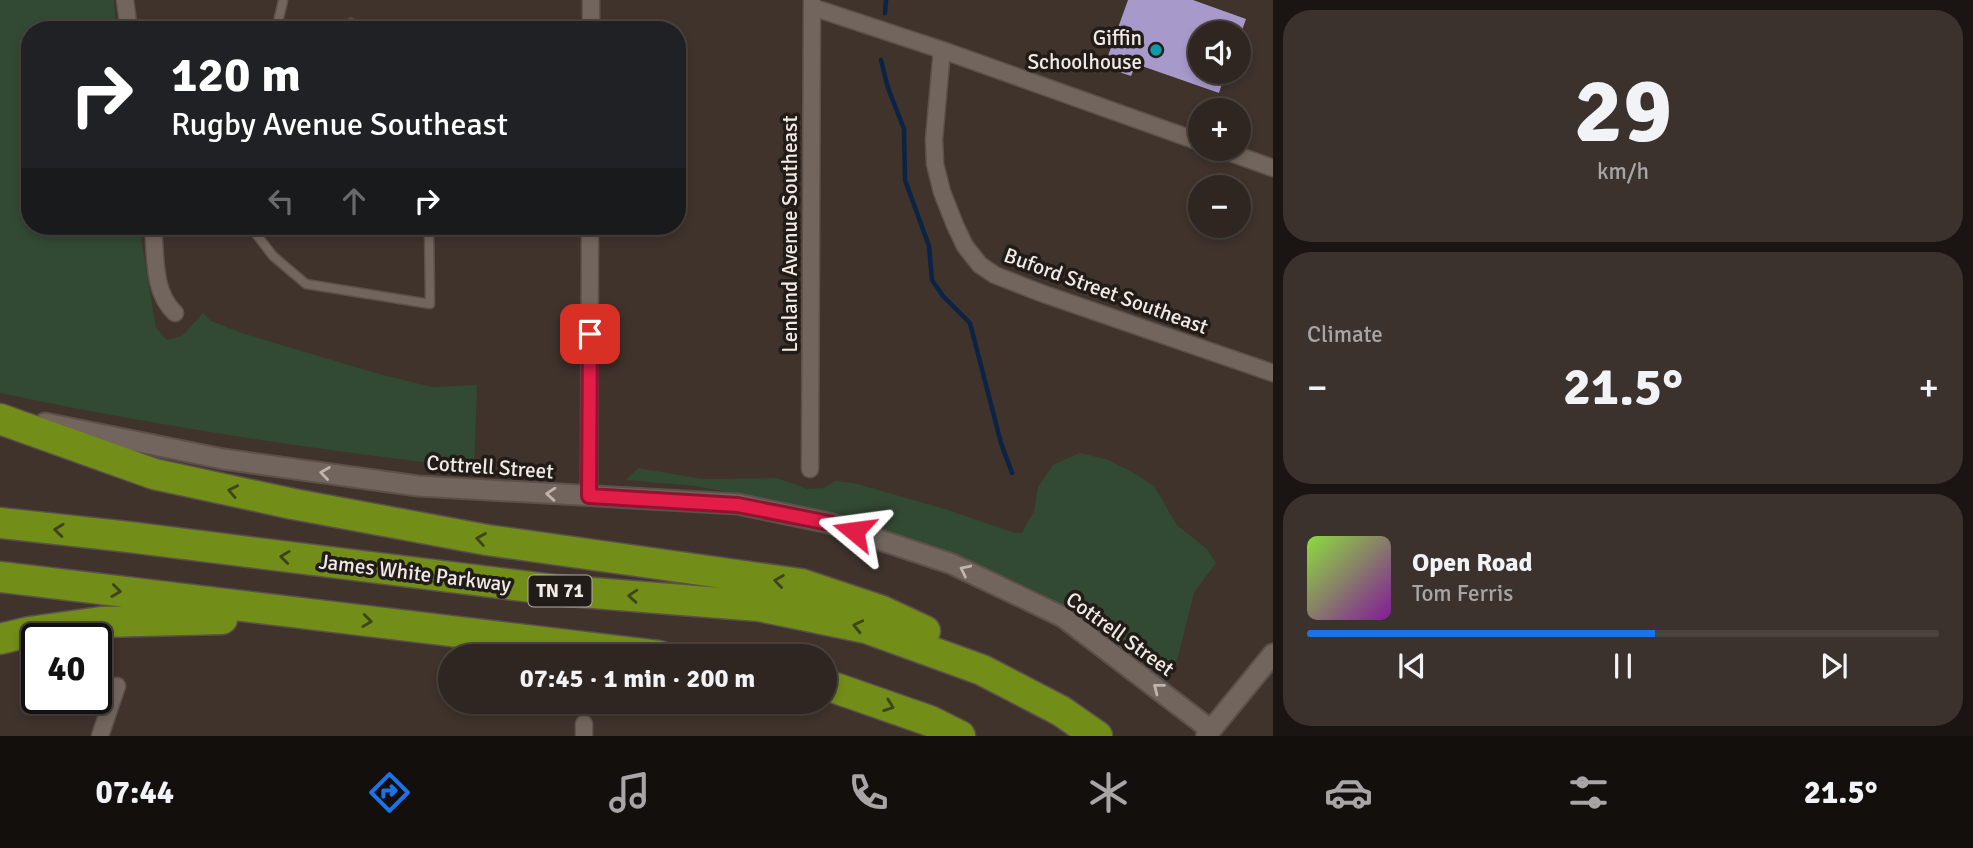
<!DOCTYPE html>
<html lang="en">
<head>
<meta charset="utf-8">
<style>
	body { margin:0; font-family:Signika,sans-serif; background:#3b322e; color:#f1f3f6; height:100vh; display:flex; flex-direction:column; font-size:26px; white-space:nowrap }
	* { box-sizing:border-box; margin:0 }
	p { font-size:23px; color:#a7a5a5 }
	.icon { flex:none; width:38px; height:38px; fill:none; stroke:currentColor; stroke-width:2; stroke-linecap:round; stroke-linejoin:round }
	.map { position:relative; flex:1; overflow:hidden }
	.sheet { display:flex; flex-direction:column; gap:10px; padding:10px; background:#1a1512; width:700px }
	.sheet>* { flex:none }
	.guide { position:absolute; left:21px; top:21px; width:665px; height:214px; border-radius:28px; box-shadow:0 4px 10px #0003,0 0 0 2px #4a433f; background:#202124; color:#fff; overflow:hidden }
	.controls { position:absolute; left:1188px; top:21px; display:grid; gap:14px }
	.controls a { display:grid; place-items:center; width:63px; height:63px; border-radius:50%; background:#2f2621; box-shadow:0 4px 10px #0003,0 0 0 2px #4a433f; font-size:35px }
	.speed { position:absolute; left:21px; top:623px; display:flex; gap:14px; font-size:35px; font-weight:700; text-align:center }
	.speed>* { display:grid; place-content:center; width:91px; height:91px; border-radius:50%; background:#2f2621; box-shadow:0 4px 10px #0003,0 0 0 2px #4a433f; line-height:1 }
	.speed .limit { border:4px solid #111; border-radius:10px; background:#fff; color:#111 }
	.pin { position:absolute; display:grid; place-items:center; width:60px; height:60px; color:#fff; margin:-30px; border-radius:14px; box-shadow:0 4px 10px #0006 }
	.me { position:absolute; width:77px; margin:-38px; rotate:286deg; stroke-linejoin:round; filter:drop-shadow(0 0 5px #0008) }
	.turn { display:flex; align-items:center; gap:24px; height:147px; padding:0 35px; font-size:32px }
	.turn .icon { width:91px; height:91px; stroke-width:2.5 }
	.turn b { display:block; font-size:49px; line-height:60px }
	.lanes { display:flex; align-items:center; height:66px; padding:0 35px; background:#0003; justify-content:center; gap:35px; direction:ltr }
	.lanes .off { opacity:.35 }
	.big { font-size:52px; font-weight:700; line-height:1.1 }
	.sheet .tile { flex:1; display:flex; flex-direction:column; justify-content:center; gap:10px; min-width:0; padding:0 24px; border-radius:28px; background:#3b322e }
	.sheet .dial { align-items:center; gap:0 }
	.dial b { font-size:91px; line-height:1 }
	.song { display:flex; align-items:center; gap:21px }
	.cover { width:84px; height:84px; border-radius:10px; background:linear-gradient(135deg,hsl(90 70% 55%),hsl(290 70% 35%)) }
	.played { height:7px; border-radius:4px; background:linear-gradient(90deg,#1a73e8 55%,#4a433f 55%) }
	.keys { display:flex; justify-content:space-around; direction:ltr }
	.heat { display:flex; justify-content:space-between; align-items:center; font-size:38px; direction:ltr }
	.trip { position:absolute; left:438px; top:644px; width:399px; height:70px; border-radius:35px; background:#2f2621; box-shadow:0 4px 10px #0003,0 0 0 2px #4a433f; font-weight:700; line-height:70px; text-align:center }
	.dock { display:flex; height:112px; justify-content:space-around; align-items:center; background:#130f0d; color:#a7a5a5 }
	.dock .icon { width:49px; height:49px }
	.dock .on { color:#1a73e8 }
	.dock b { font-size:32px; color:#f1f3f6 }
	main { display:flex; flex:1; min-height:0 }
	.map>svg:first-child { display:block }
	.green { fill:#324933 }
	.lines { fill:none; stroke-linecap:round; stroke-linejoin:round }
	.stream { stroke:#0c2345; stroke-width:4.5 }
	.building { fill:#a799ca }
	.service-casing { stroke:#5b514a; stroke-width:11 }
	.minor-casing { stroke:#5b514a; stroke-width:19 }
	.tertiary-casing { stroke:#5b514a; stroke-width:23 }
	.motorway-casing { stroke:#5b514a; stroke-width:33 }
	.service { stroke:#72655d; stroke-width:8 }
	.minor { stroke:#72655d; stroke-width:16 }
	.tertiary { stroke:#72655d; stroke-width:19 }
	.motorway { stroke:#728d18; stroke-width:30 }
	.oneway { stroke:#beb5af }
	.oneway2 { stroke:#3e4419 }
	.route-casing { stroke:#92132f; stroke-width:18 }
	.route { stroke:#e11d48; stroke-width:12 }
	.culture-dot { fill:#0f9aa8; stroke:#221c19; stroke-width:2.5 }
	.labels { text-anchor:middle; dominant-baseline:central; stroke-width:7; stroke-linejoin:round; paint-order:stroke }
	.shield { fill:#221c19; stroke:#b3aca8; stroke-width:2 }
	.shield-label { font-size:19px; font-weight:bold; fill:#f1eae5 }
	.poi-label { font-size:21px; fill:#f1eae5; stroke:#221c19; text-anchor:end }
	.street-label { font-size:21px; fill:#f1eae5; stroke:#221c19 }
</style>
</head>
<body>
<main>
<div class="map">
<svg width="1273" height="736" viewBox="0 0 1273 736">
	<rect width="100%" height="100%" fill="#3f332c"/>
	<path class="green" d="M0,0H114L116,30H30V226H139L156,328L167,340L182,336L203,313L211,321L245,334L379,374L432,387L477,385L474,468C314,450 157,426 0,393Z
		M1079,453L1106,459L1134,473L1154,486L1177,525L1207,549L1216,563L1194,593L1178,657L1167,677L1094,624L1038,592L967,560L892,533L766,499L695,486L626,480L638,468L703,479L777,478L808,489L823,488L835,481L854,483L945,509L1015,533H1022L1034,511L1038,487L1053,465Z"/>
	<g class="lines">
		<path class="stream" d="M885,13L886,0
			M881,60L888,88L904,129L905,180L929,246L932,280L943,296L970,323L1001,443L1012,473"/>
	</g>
	<path class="building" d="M1128,0H1193L1246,19L1240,36L1239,33H1200V72H1224L1222,76L1224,77L1219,93L1136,64L1131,76L1104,67Z"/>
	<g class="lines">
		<defs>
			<path id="service" d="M276,30L283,1
				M350,30L351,23
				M250,226L273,256L306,284L430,304L429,226"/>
			<path id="minor" d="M125,0L129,30
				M812,7L942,50L1200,142
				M591,30V0
				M942,50L934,139L935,164L942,192L955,225L965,246L980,265L995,275L1041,293L1273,373
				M1220,149L1273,168
				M153,226C156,254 152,292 175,313
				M810,469L812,0
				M589,496L590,226
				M584,724V736
				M100,736L117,686"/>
			<path id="tertiary" d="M45,423L223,459L418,486L738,504L829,523L952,564L1063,617L1211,730
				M1206,736L1273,654"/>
			<path id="motorway" d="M0,419L154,474L293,504L487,540L801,584L882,611L925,631
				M0,523L129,537L555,590L759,606L866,628L982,670L1061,711L1097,736
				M0,577L659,656
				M0,639L29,632L101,622L222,619
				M824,684L930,721L960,736"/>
		</defs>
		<use href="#service" class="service-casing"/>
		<use href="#minor" class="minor-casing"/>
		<use href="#tertiary" class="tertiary-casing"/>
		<use href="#motorway" class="motorway-casing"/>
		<use href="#service" class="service"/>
		<use href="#minor" class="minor"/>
		<use href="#tertiary" class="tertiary"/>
		<use href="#motorway" class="motorway"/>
	</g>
	<defs><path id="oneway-chevron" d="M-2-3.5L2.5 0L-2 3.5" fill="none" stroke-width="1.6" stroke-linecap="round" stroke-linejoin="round" transform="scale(1.75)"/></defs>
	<g class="oneway">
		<use href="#oneway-chevron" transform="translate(325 473) rotate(-172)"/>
		<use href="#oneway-chevron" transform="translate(551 494) rotate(-176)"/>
		<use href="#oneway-chevron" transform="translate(965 570) rotate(-154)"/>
		<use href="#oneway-chevron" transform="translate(1158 688) rotate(-142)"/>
	</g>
	<g class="oneway2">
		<use href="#oneway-chevron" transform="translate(233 491) rotate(-168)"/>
		<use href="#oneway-chevron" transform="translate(59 530) rotate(-174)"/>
		<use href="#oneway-chevron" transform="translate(481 539) rotate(-170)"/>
		<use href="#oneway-chevron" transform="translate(285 557) rotate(-173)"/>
		<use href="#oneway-chevron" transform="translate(779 581) rotate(-172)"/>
		<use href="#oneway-chevron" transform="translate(116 591) rotate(7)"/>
		<use href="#oneway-chevron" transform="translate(633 596) rotate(-176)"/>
		<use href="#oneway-chevron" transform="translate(367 621) rotate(7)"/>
		<use href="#oneway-chevron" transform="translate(858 626) rotate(-167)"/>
		<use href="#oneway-chevron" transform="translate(889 706) rotate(20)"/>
	</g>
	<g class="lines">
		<defs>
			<path id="route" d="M590,334L589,496L738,505L829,523L854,531"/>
		</defs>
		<use href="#route" class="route-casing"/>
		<use href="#route" class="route"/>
	</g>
	<circle class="culture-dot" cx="1156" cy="50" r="7"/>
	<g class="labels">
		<rect class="shield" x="528.5" y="575.5" width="63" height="31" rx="5"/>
		<g class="shield-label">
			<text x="560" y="591">TN 71</text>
		</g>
		<g class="poi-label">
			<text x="1142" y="38">Giffin<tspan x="1142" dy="24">Schoolhouse</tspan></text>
		</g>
		<g class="street-label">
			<text transform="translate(790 234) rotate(-90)">Lenland Avenue Southeast</text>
			<text transform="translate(1106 291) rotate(20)">Buford Street Southeast</text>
			<text transform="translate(490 467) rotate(4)">Cottrell Street</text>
			<text transform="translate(415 573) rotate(7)">James White Parkway</text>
			<text transform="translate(1120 634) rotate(36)">Cottrell Street</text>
		</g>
	</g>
</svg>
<div class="controls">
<a><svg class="icon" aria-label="sound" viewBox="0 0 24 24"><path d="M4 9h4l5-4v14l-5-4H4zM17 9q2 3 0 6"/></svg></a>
<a>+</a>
<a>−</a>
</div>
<div class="speed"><div class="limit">40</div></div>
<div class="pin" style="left:590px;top:334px;background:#d93025"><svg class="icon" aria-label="arrive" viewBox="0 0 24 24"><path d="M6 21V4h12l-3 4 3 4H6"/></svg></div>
<svg class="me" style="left:854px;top:531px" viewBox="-20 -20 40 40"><path d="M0-17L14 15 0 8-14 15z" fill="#e11d48" stroke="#fff" stroke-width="4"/></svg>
<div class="trip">07:45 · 1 min · 200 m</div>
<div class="guide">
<div class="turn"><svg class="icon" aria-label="right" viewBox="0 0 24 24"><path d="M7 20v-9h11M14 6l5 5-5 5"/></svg><div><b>120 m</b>Rugby Avenue Southeast</div></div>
<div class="lanes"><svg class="icon off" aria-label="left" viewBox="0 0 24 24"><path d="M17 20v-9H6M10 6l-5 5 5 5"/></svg><svg class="icon off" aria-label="ahead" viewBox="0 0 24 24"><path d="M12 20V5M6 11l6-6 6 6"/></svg><svg class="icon" aria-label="right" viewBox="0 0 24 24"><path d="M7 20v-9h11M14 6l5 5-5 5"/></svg></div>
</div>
</div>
<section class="sheet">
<div class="tile dial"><b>29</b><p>km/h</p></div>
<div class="tile"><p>Climate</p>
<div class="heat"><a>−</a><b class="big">21.5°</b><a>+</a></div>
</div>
<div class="tile">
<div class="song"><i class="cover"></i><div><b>Open Road</b><p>Tom Ferris</p></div></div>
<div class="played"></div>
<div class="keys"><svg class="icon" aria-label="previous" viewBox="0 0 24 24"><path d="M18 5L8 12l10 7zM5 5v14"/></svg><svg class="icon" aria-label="pause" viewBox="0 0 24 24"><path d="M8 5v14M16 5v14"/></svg><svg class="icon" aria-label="next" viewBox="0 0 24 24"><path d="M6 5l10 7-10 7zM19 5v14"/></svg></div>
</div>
</section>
</main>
<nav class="dock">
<b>07:44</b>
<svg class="icon on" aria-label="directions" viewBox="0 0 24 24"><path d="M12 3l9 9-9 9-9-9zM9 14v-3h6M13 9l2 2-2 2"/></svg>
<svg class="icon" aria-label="music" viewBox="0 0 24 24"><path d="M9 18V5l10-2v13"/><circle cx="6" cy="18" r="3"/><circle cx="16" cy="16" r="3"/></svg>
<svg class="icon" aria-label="phone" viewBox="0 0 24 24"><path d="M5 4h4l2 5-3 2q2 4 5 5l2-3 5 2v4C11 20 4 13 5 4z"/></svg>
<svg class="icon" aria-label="climate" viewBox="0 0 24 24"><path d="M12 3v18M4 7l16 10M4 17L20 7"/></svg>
<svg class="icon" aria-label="car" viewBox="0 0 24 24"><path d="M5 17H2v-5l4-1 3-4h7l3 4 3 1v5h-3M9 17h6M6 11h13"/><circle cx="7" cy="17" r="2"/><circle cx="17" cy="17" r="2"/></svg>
<svg class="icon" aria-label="filters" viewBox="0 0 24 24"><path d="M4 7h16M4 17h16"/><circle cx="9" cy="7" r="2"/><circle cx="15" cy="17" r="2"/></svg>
<b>21.5°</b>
</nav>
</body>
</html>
